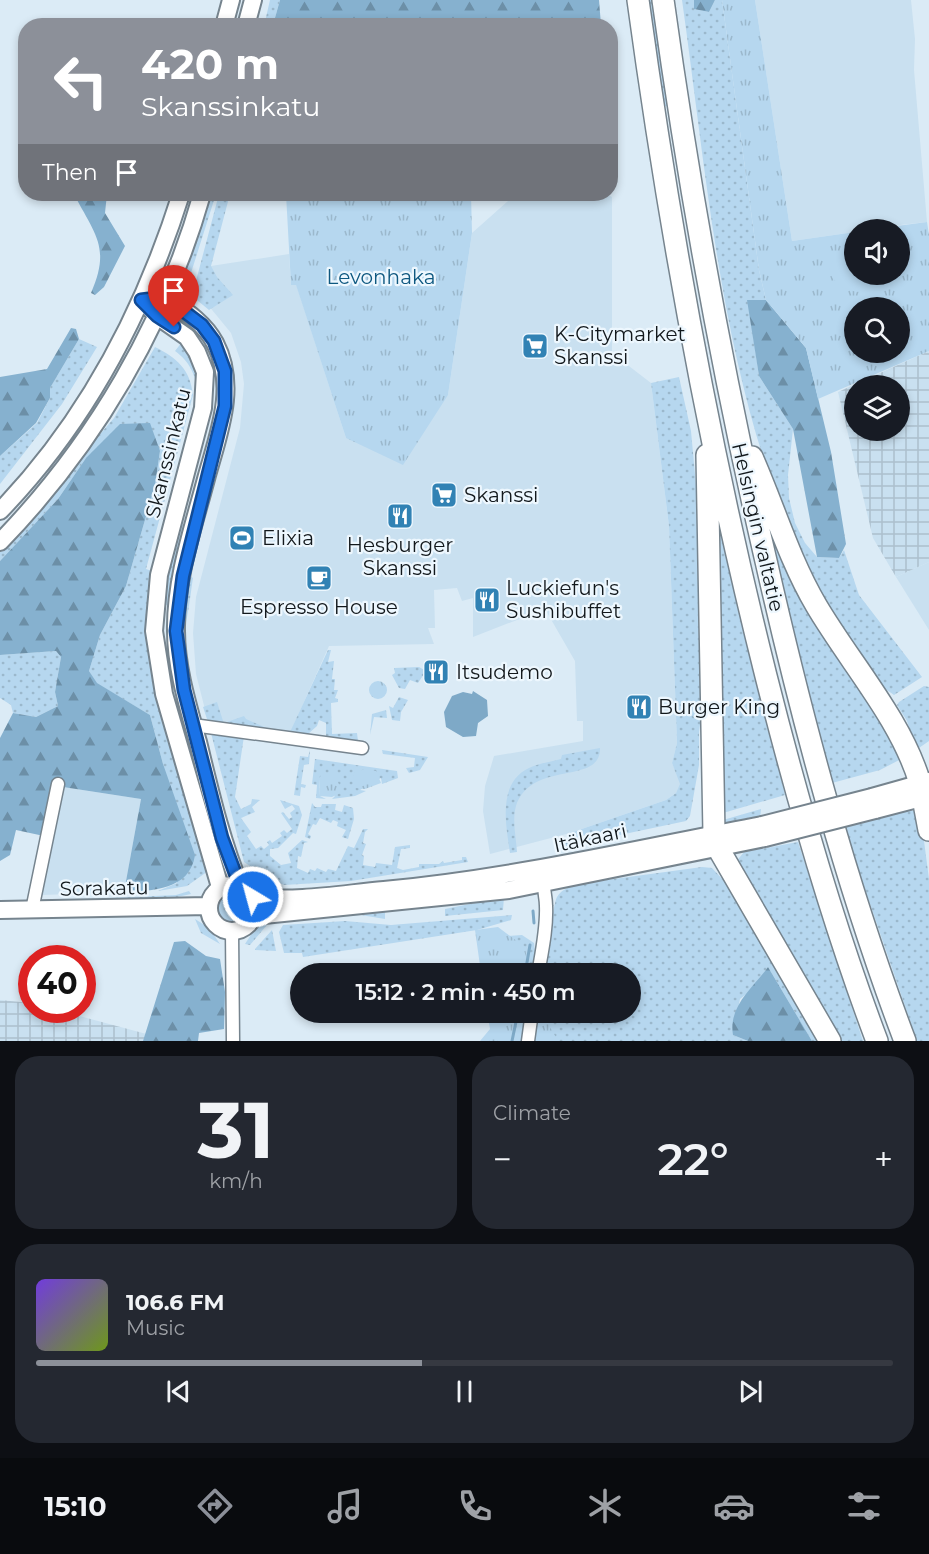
<!DOCTYPE html>
<html lang="en">
<head>
<meta charset="utf-8">
<style>
	body { margin:0; font-family:Montserrat,sans-serif; background:#242831; color:#f1f3f6; height:100vh; display:flex; flex-direction:column; font-size:22px; white-space:nowrap }
	* { box-sizing:border-box; margin:0 }
	p { font-size:20px; color:#9ea1a6 }
	.icon { flex:none; width:33px; height:33px; fill:none; stroke:currentColor; stroke-width:2; stroke-linecap:round; stroke-linejoin:round }
	.map { position:relative; height:1041px; overflow:hidden }
	.side { display:flex; flex-direction:column; gap:15px; padding:15px; background:#0d0f14; flex:1 }
	.side>* { flex:none }
	.top-card { position:absolute; left:18px; top:18px; width:600px; height:183px; border-radius:24px; box-shadow:0 3px 9px #0003; background:#8c9099; color:#fff; overflow:hidden }
	.controls { position:absolute; left:844px; top:219px; display:grid; gap:12px }
	.controls a { display:grid; place-items:center; width:66px; height:66px; border-radius:50%; background:#171b24; box-shadow:0 3px 9px #0003; font-size:30px }
	.speed { position:absolute; left:18px; top:945px; display:flex; gap:12px; font-size:30px; font-weight:700; text-align:center }
	.speed>* { display:grid; place-content:center; width:78px; height:78px; border-radius:50%; background:#171b24; box-shadow:0 3px 9px #0003; line-height:1 }
	.speed .limit { border:9px solid #d22; background:#fff; color:#111 }
	.pin { position:absolute; display:grid; place-items:center; width:51px; height:51px; color:#fff; margin:-62px -26px; border-radius:50% 50% 50% 0; rotate:-45deg; box-shadow:0 0 6px #0007 }
	.pin .icon { rotate:45deg }
	.me { position:absolute; width:66px; margin:-33px; rotate:323deg; stroke-linejoin:round; filter:drop-shadow(0 0 4px #0008) }
	.turn { display:flex; align-items:center; gap:21px; height:126px; padding:0 24px; font-size:27px }
	.turn .icon { width:78px; height:78px; stroke-width:2.5 }
	.turn b { display:block; font-size:42px; line-height:51px }
	.then { display:flex; align-items:center; height:57px; padding:0 24px; background:#0003; gap:12px; font-size:22px }
	.big { font-size:45px; font-weight:600; line-height:1.1 }
	.side .card { flex:1; display:flex; flex-direction:column; justify-content:center; gap:9px; min-width:0; padding:0 21px; border-radius:24px; background:#242831 }
	.side .dial { align-items:center; gap:0 }
	.dial b { font-size:78px; line-height:1 }
	.song { display:flex; align-items:center; gap:18px }
	.cover { width:72px; height:72px; border-radius:9px; background:linear-gradient(135deg,hsl(260 70% 55%),hsl(80 70% 35%)) }
	.played { height:6px; border-radius:3px; background:linear-gradient(90deg,#8c9099 45%,#363941 45%) }
	.keys { display:flex; justify-content:space-around; direction:ltr }
	.heat { display:flex; justify-content:space-between; align-items:center; font-size:33px; direction:ltr }
	.side .tiles { flex:1; display:grid; gap:15px; grid-template-columns:1fr 1fr }
	.card:last-child { grid-column:span 2 }
	.trip { position:absolute; left:290px; top:963px; width:351px; height:60px; border-radius:30px; background:#171b24; box-shadow:0 3px 9px #0003; font-weight:600; line-height:60px; text-align:center }
	.menu { display:flex; height:96px; justify-content:space-around; align-items:center; background:#090b0e; color:#9ea1a6 }
	.menu .icon { width:42px; height:42px }
	.menu .selected { color:#8c9099 }
	.menu b { font-size:27px; color:#f1f3f6 }
	.map>svg:first-child { display:block }
	.built { fill:#c9e0f0 }
	.industrial { fill:url(#industrial-grid); fill-rule:evenodd }
	.grass { fill:url(#grass-dots) }
	.forest { fill:url(#forest-firs) }
	.park { fill:url(#park-tufts); fill-rule:evenodd }
	.garden { fill:#b6d7ef }
	.water { fill:#7ea9c7 }
	.lines { fill:none; stroke-linecap:round; stroke-linejoin:round }
	.stream { stroke:#7ea9c7; stroke-width:3 }
	.street-casing { stroke:#76848e; stroke-width:15 }
	.secondary-casing { stroke:#76848e; stroke-width:20 }
	.highway-casing { stroke:#76848e; stroke-width:24 }
	.street { stroke:#fff; stroke-width:12 }
	.secondary { stroke:#fff; stroke-width:16 }
	.highway { stroke:#fff; stroke-width:21 }
	.secondary-bridge-casing { stroke:#76848e; stroke-width:20; stroke-linecap:butt }
	.secondary-bridge { stroke:#fff; stroke-width:16 }
	.route-casing { stroke:#114b97; stroke-width:15 }
	.route { stroke:#1a73e8; stroke-width:10 }
	.labels { text-anchor:middle; dominant-baseline:central; stroke-width:4.5; stroke-linejoin:round; paint-order:stroke }
	.park-label { font-size:20px; fill:#0e5880; stroke:#edf7fe }
	.poi-label { font-size:20px; fill:#12181c; stroke:#edf7fe; text-anchor:start }
	.street-label { font-size:20px; fill:#12181c; stroke:#edf7fe }
</style>
</head>
<body>
<div class="map">
<svg width="929" height="1041" viewBox="0 0 929 1041">
	<defs>
		<pattern id="industrial-grid" width="8" height="8" patternUnits="userSpaceOnUse" patternTransform="scale(1.5)"><rect width="8" height="8" fill="#c9e0f0"/><path d="M0 4h8M4 0v8" fill="none" stroke="#acbfcd"/></pattern>
		<pattern id="grass-dots" width="8" height="8" patternUnits="userSpaceOnUse" patternTransform="scale(1.5)"><rect width="8" height="8" fill="#b6d7ef"/><path d="M2 2h.1M6 6h.1" fill="none" stroke="#9bb8cc" stroke-width="1.8" stroke-linecap="round"/></pattern>
		<pattern id="forest-firs" width="22" height="20" patternUnits="userSpaceOnUse" patternTransform="scale(1.5)"><rect width="22" height="20" fill="#86b1cf"/><path d="M5 1l3.5 6h-7zM16 11l3.5 6h-7z" fill="#6c8fa7"/></pattern>
		<pattern id="park-tufts" width="24" height="20" patternUnits="userSpaceOnUse" patternTransform="scale(1.5)"><rect width="24" height="20" fill="#b6d7ef"/><path d="M3 7l-1-3M5 7V3M7 7l1-3M15 17l-1-3M17 17v-4M19 17l1-3" fill="none" stroke="#9bb8cc"/></pattern>
	</defs>
	<rect width="100%" height="100%" fill="#dbebf6"/>
	<path class="built" d="M755,0H911L915,39L914,70L927,222L855,230V232L792,241Z
		M516,194H607L612,197V353L651,383L669,526L677,743L672,763L681,784L676,793L666,800L570,833L490,854L483,811L485,786L494,756L583,741V721H577L575,661L545,609L473,637V598L462,601L457,588L434,590L435,628H428L434,644L329,646L286,742L211,733L196,674L193,633L196,597L240,428L244,384L241,362L231,333L208,305L211,266L289,254L291,285L296,284L346,438L448,395L472,233Z
		M929,562V630L896,577Z
		M63,787L141,799L124,892L42,895Z"/>
	<path class="industrial" d="M929,351V562L896,577L873,538L838,392ZM855,386H900V430H855Z
		M0,1000L31,1003L32,1010H57L154,1036L152,1041H0Z"/>
	<path class="grass" d="M270,0H280L273,25L264,26Z
		M647,0H655L667,106H663Z
		M682,0H694V9L709,12L715,0H722L759,270L766,300H748L759,376L793,429L788,475L789,498L795,523L805,543L817,557L839,558L844,550L859,595L922,677L894,695C887,690 878,685 872,679C857,663 847,639 836,621C726,441 711,205 682,0Z
		M208,194H216L184,295L179,280Z
		M219,194H230L211,266L217,277L233,295L209,310L192,296Z
		M79,339L97,347L62,404L0,484V456L37,423L50,398V388Z
		M182,342L202,377L198,392C195,374 190,362 175,351Z
		M155,347C177,358 190,369 193,395L146,569L152,571L151,631L211,869L187,886L158,891L177,883L163,764L150,715L96,683L89,671L100,635L126,586L155,485L160,451L86,458L58,499L0,561V550L114,418Z
		M679,377L691,431L700,529L704,696L699,732V765L690,816L686,821L563,847L570,833L666,800L676,793L680,784L672,763L677,743L669,526L651,383Z
		M711,484L785,795L723,813Z
		M762,492L905,757L880,770L832,783L803,672Z
		M177,523L191,527L174,606L160,604Z
		M187,574L193,578C191,590 187,628 182,635Z
		M328,650H331L328,662L334,661L332,679H335L334,690H338L335,698L338,699V702L331,703L332,734L357,733L358,741L326,737V723L319,720L317,726L308,734L290,732Z
		M56,651L61,657L55,692L58,706L36,717L13,713L11,705L0,698V655Z
		M419,667L426,671L418,683L410,680L405,689L399,688L392,675L395,673L394,668Z
		M924,686L929,687V741L916,750L907,721L897,705L899,702Z
		M399,697L408,700L401,712L400,721L392,720L389,706L393,708Z
		M217,702L224,724L207,719L203,707Z
		M386,710L387,718L374,717L370,735L372,714Z
		M244,716L246,719L271,730L232,726L227,722Z
		M211,733L244,736L235,797L241,809L251,804L252,799L260,800L252,807L255,812L241,818L251,832L247,836L256,849L261,846L264,849L269,845L267,842L270,840L272,843L282,836L280,833L284,830L287,833L292,829L281,813L283,812L289,819L292,817L290,813L295,809L292,805L285,809L280,800L299,806L302,815L296,834L293,833L278,848L270,849V856L281,865L291,863L288,853L302,840L308,842L304,843L301,857L298,856L297,868L308,873L310,869L315,871L317,868L326,872L328,869L336,871L348,846L354,848L363,829H368L365,832L363,843L366,844L362,855L364,856L363,865L375,867L376,863L392,865L395,847L410,845V848L401,849L397,868L403,870L419,867V864H439L443,861L444,863L462,860V857H466L468,862L351,881L284,885L268,878L244,862Z
		M600,748C601,786 532,759 516,806C512,820 516,837 517,852L510,853C506,825 497,783 529,768C539,763 551,762 561,759L562,755Z
		M310,750L309,764L304,765L301,784L306,785L305,788L301,787L300,796L294,795L300,756L308,757Z
		M382,750L428,757L420,770L409,773L406,768L414,767L415,758L383,754Z
		M315,759L397,771L398,778L382,784L381,778L360,790L366,791L355,796L332,799L335,796L319,779L320,796L326,799L316,798L317,785L312,784Z
		M312,803L315,807H321L322,804H336L335,810L342,812L344,805L353,808L354,819L348,839L342,837L346,830L337,826L338,822L333,820L331,823L320,818L316,825L313,824L308,834L311,836L310,839L305,837Z
		M761,809L760,819L726,825L723,820Z
		M903,810L915,811L921,818L929,879V1041H917L844,828Z
		M798,842L863,1041H840L735,863L744,852Z
		M702,867L712,868L725,882L825,1041H812L768,967L753,989L740,999L733,1035L748,1041H533L538,1013L630,1012V974L545,973C547,960 553,903 557,897C562,889 569,887 577,884Z
		M242,869L266,885L267,890L264,891L249,882Z
		M189,891L191,894L168,899L45,901L176,895Z
		M217 908a15 15 0 1 1 30 0a15 15 0 1 1-30 0Z
		M504,897L503,910L445,916V909Z
		M361,910L385,912V919L361,915L282,920Z
		M512,915L511,920L477,930L303,957L302,953H284L279,932L283,925L345,921L391,925Z
		M195,919L209,928L220,944L201,933Z
		M266,920L267,925L250,945L245,944L258,924Z
		M272,930L276,951L255,950V949Z
		M522,935L534,943L535,952L531,973H502L492,937Z"/>
	<path class="forest" d="M280,0H599L601,25H273Z
		M694,0H715L709,12L694,9Z
		M74,194H107L105,213L125,246L104,287L95,295L91,293C111,247 95,235 74,194Z
		M747,300H766L806,348L831,452L846,544L839,558L817,557L793,429L759,376Z
		M71,328L76,329L79,339L50,388V398L36,423L0,456V377L47,369Z
		M150,423L160,451L155,485L126,586L100,635L89,671L97,683L150,715L163,764L195,855C190,890 152,891 124,892L141,799L63,787L44,836L16,830L10,855L0,861V738L13,713L36,717L58,706L55,692L61,657L56,651L0,655V561L58,499L86,458L120,424Z
		M185,941L206,956L220,959L225,992L224,1029L199,1033L198,1041H143L174,942Z
		M768,967L812,1041H748L733,1035C728,1006 753,988 768,967Z"/>
	<path class="park" d="M722,0H755L792,241L855,232V274H900V230L874,229L927,222L929,235V351L818,399L806,348L766,300L759,270ZM855,308H900V352H855Z
		M286,194H471L472,233L448,395L403,465L346,438L296,285H291Z
		M369 690a9 9 0 1 1 18 0a9 9 0 1 1-18 0Z
		M366,769L376,771L381,783L365,789L356,788L352,781L355,772Z
		M322,773H334L341,789L340,793L332,797L320,796L319,779Z
		M498,927L525,947L529,973H481L475,930Z
		M487,1012L542,1013L558,1041H480L490,1029Z"/>
	<path class="garden" d="M855,244V274L891,275L887,284C867,297 841,295 829,272L830,266L837,253Z
		M900,322C926,342 898,371 872,362L867,353L900,352Z"/>
	<path class="water" d="M473,691L487,700L488,716L478,723L476,736L463,737L446,727L444,712L452,696L463,692L472,694Z"/>
	<g class="lines">
		<path class="stream" d="M533,911L534,923
			M525,974L530,945
			M512,1041L518,1012"/>
		<defs>
			<path id="street" d="M193,725L362,748
				M32,910L58,784
				M232,931L233,1041
				M538,974C542,951 547,928 546,906C546,895 542,887 545,877
				M528,1041L532,1012"/>
			<path id="secondary" d="M224,26L231,0
				M246,26L253,0
				M142,300L165,297C184,310 204,322 215,343C238,387 218,435 206,479C193,528 175,580 176,631C176,668 188,706 198,742C210,791 221,840 240,886
				M142,300L157,316L187,337L197,352L205,372L203,408L159,575L154,631L164,694L220,887
				M0,511C86,422 144,311 181,194
				M0,542C95,444 165,324 202,194
				M872,797L929,781
				M875,810L929,796
				M209 908a23 23 0 1 1 46 0a23 23 0 1 1-46 0Z
				M253,897C297,902 340,894 384,890C512,878 636,849 762,825
				M0,910L208,906
				M254,916L509,890L765,838"/>
			<path id="highway" d="M638,0C669,227 710,453 766,676C797,799 832,922 877,1041
				M663,0C689,188 723,376 766,561C803,724 846,885 905,1041
				M707,455L714,834
				M752,457C774,507 789,559 816,605C850,663 901,719 920,783
				M923,798L929,830
				M718,848L830,1041"/>
		</defs>
		<use href="#street" class="street-casing"/>
		<use href="#secondary" class="secondary-casing"/>
		<use href="#highway" class="highway-casing"/>
		<use href="#street" class="street"/>
		<use href="#secondary" class="secondary"/>
		<use href="#highway" class="highway"/>
		<defs>
			<path id="secondary-bridge" d="M762,825L872,797
				M765,838L875,810"/>
		</defs>
		<use href="#secondary-bridge" class="secondary-bridge-casing"/>
		<use href="#secondary-bridge" class="secondary-bridge"/>
	</g>
	<g class="lines">
		<defs>
			<path id="route" d="M174,327L157,316L141,300L165,297L202,325L214,341L225,371V406L183,576L176,631L184,690L222,838L240,886L253,897"/>
		</defs>
		<use href="#route" class="route-casing"/>
		<use href="#route" class="route"/>
	</g>
	<defs>
		<symbol id="supermarket-square" viewBox="-11 -11 22 22"><rect x="-9" y="-9" width="18" height="18" rx="4" fill="#3182b4" stroke="#edf7fe"/><path d="M-6-5.5h2.5l.6 2H6L4.5 2H-2.5L-4.4-4H-6ZM-1.5 3.2a1.3 1.3 0 1 0 .1 0ZM3 3.2a1.3 1.3 0 1 0 .1 0Z" fill="#fff"/></symbol>
		<symbol id="restaurant-square" viewBox="-11 -11 22 22"><rect x="-9" y="-9" width="18" height="18" rx="4" fill="#3182b4" stroke="#edf7fe"/><path d="M-5-6h1v4h1v-4h1v4h1v-4h1v5L-1.5 .5V6h-2V.5L-5-1ZM5-6V6H3V1.5H1.5Q1.5-4 5-6Z" fill="#fff"/></symbol>
		<symbol id="stadium-square" viewBox="-11 -11 22 22"><rect x="-9" y="-9" width="18" height="18" rx="4" fill="#3182b4" stroke="#edf7fe"/><path d="M0-5a6.5 5 0 1 0 0 10a6.5 5 0 1 0 0-10ZM-3.5-1.8h7v3.6h-7Z" fill="#fff"/></symbol>
		<symbol id="cafe-square" viewBox="-11 -11 22 22"><rect x="-9" y="-9" width="18" height="18" rx="4" fill="#3182b4" stroke="#edf7fe"/><path d="M-5.5-4.5H6V0H3Q3 3.5 0 3.5H-2.5Q-5.5 3.5-5.5 0ZM3-3.2v2h1.7v-2ZM-6 4.5H4V6H-6Z" fill="#fff"/></symbol>
	</defs>
	<g fill-rule="evenodd">
		<use href="#supermarket-square" x="520" y="331" width="30" height="30"/>
		<use href="#supermarket-square" x="429" y="480" width="30" height="30"/>
		<use href="#restaurant-square" x="385" y="501" width="30" height="30"/>
		<use href="#stadium-square" x="227" y="523" width="30" height="30"/>
		<use href="#cafe-square" x="304" y="563" width="30" height="30"/>
		<use href="#restaurant-square" x="472" y="585" width="30" height="30"/>
		<use href="#restaurant-square" x="421" y="657" width="30" height="30"/>
		<use href="#restaurant-square" x="624" y="692" width="30" height="30"/>
	</g>
	<g class="labels">
		<g class="park-label">
			<text x="381" y="277">Levonhaka</text>
		</g>
		<g class="poi-label">
			<text x="554" y="334">K-Citymarket<tspan x="554" dy="23">Skanssi</tspan></text>
			<text x="464" y="495">Skanssi</text>
			<text x="262" y="538">Elixia</text>
			<text x="400" y="545" text-anchor="middle">Hesburger<tspan x="400" dy="23">Skanssi</tspan></text>
			<text x="506" y="588">Luckiefun's<tspan x="506" dy="23">Sushibuffet</tspan></text>
			<text x="319" y="607" text-anchor="middle">Espresso House</text>
			<text x="456" y="672">Itsudemo</text>
			<text x="658" y="707">Burger King</text>
		</g>
		<g class="street-label">
			<text transform="translate(168 453) rotate(-76)">Skanssinkatu</text>
			<text transform="translate(758 527) rotate(77)">Helsingin valtatie</text>
			<text transform="translate(590 838) rotate(-12)">Itäkaari</text>
			<text transform="translate(104 888) rotate(-1)">Sorakatu</text>
		</g>
	</g>
</svg>
<div class="controls">
<a><svg class="icon" aria-label="sound" viewBox="0 0 24 24"><path d="M4 9h4l5-4v14l-5-4H4zM17 9q2 3 0 6"/></svg></a>
<a><svg class="icon" aria-label="search" viewBox="0 0 24 24"><circle cx="10" cy="10" r="6"/><path d="M15 15l6 6"/></svg></a>
<a><svg class="icon" aria-label="layers" viewBox="0 0 24 24"><path d="M12 4l9 5-9 5-9-5zM3 14l9 5 9-5"/></svg></a>
</div>
<div class="speed"><div class="limit">40</div></div>
<div class="pin" style="left:174px;top:327px;background:#d93025"><svg class="icon" aria-label="arrive" viewBox="0 0 24 24"><path d="M6 21V4h12l-3 4 3 4H6"/></svg></div>
<svg class="me" style="left:253px;top:897px" viewBox="-20 -20 40 40"><circle r="17" fill="#1a73e8" stroke="#fff" stroke-width="3"/><path d="M0-11L8 9 0 5-8 9z" fill="#fff"/></svg>
<div class="trip">15:12 · 2 min · 450 m</div>
<div class="top-card">
<div class="turn"><svg class="icon" aria-label="left" viewBox="0 0 24 24"><path d="M17 20v-9H6M10 6l-5 5 5 5"/></svg><div><b>420 m</b>Skanssinkatu</div></div>
<div class="then">Then<svg class="icon" aria-label="arrive" viewBox="0 0 24 24"><path d="M6 21V4h12l-3 4 3 4H6"/></svg></div>
</div>
</div>
<section class="side">
<div class="tiles">
<div class="card dial"><b>31</b><p>km/h</p></div>
<div class="card"><p>Climate</p>
<div class="heat"><a>−</a><b class="big">22°</b><a>+</a></div>
</div>
<div class="card">
<div class="song"><i class="cover"></i><div><b>106.6 FM</b><p>Music</p></div></div>
<div class="played"></div>
<div class="keys"><svg class="icon" aria-label="previous" viewBox="0 0 24 24"><path d="M18 5L8 12l10 7zM5 5v14"/></svg><svg class="icon" aria-label="pause" viewBox="0 0 24 24"><path d="M8 5v14M16 5v14"/></svg><svg class="icon" aria-label="next" viewBox="0 0 24 24"><path d="M6 5l10 7-10 7zM19 5v14"/></svg></div>
</div>
</div>
</section>
<nav class="menu">
<b>15:10</b>
<svg class="icon selected" aria-label="directions" viewBox="0 0 24 24"><path d="M12 3l9 9-9 9-9-9zM9 14v-3h6M13 9l2 2-2 2"/></svg>
<svg class="icon" aria-label="music" viewBox="0 0 24 24"><path d="M9 18V5l10-2v13"/><circle cx="6" cy="18" r="3"/><circle cx="16" cy="16" r="3"/></svg>
<svg class="icon" aria-label="phone" viewBox="0 0 24 24"><path d="M5 4h4l2 5-3 2q2 4 5 5l2-3 5 2v4C11 20 4 13 5 4z"/></svg>
<svg class="icon" aria-label="climate" viewBox="0 0 24 24"><path d="M12 3v18M4 7l16 10M4 17L20 7"/></svg>
<svg class="icon" aria-label="car" viewBox="0 0 24 24"><path d="M5 17H2v-5l4-1 3-4h7l3 4 3 1v5h-3M9 17h6M6 11h13"/><circle cx="7" cy="17" r="2"/><circle cx="17" cy="17" r="2"/></svg>
<svg class="icon" aria-label="filters" viewBox="0 0 24 24"><path d="M4 7h16M4 17h16"/><circle cx="9" cy="7" r="2"/><circle cx="15" cy="17" r="2"/></svg>
</nav>
</body>
</html>
